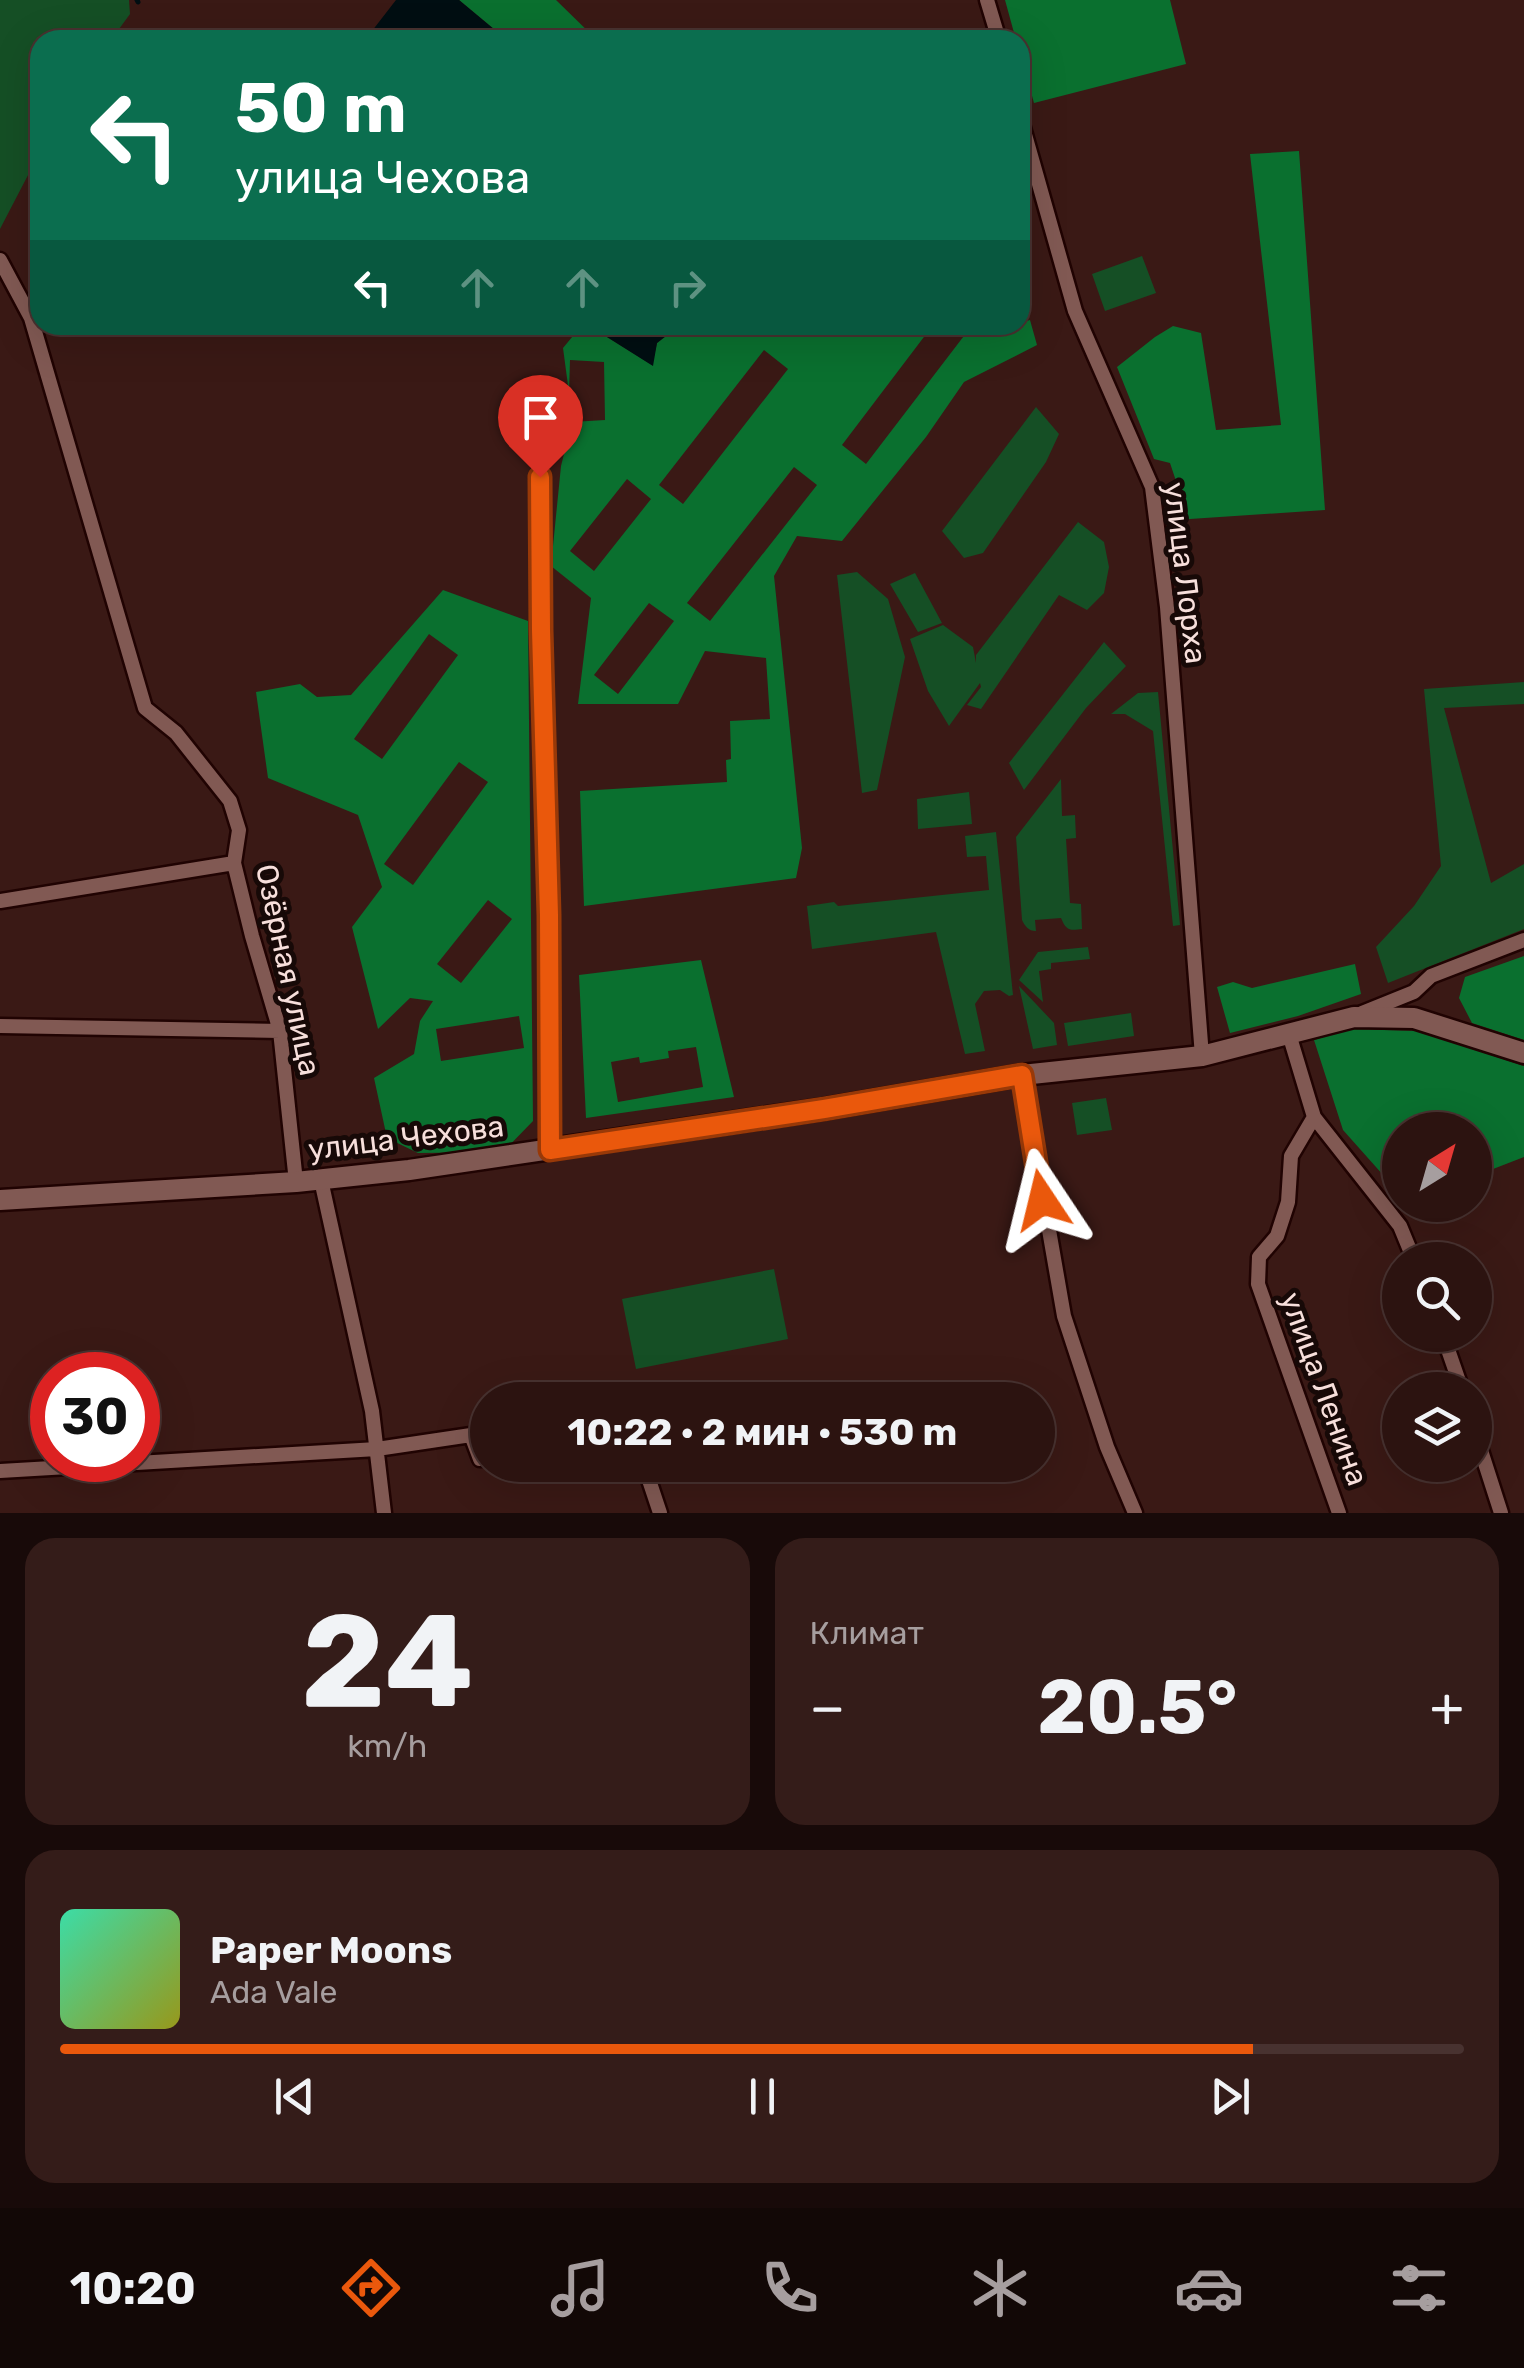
<!DOCTYPE html>
<html lang="ru">
<head>
<meta charset="utf-8">
<style>
	body { margin:0; font-family:Rubik,sans-serif; background:#341c19; color:#f1f3f6; height:100vh; display:flex; flex-direction:column; font-size:38px; white-space:nowrap }
	* { box-sizing:border-box; margin:0 }
	p { font-size:32px; color:#a69e9f }
	.icon { flex:none; width:55px; height:55px; fill:none; stroke:currentColor; stroke-width:2; stroke-linecap:round; stroke-linejoin:round }
	.map { position:relative; height:1513px; overflow:hidden }
	.panel { display:flex; flex-direction:column; gap:25px; padding:25px; background:#180a09; flex:1 }
	.panel>* { flex:none }
	.top-card { position:absolute; left:30px; top:30px; width:1000px; height:305px; border-radius:30px; box-shadow:0 10px 40px #0002,0 0 0 2px #483230; background:#0b6e4f; color:#fff; overflow:hidden }
	.needle { width:65px; rotate:37deg }
	.fabs { position:absolute; left:1382px; top:1112px; display:grid; gap:20px }
	.fabs a { display:grid; place-items:center; width:110px; height:110px; border-radius:50%; background:#2c1310; box-shadow:0 10px 40px #0002,0 0 0 2px #483230; font-size:50px }
	.speed { position:absolute; left:30px; top:1352px; display:flex; gap:20px; font-size:50px; font-weight:700; text-align:center }
	.speed>* { display:grid; place-content:center; width:130px; height:130px; border-radius:50%; background:#2c1310; box-shadow:0 10px 40px #0002,0 0 0 2px #483230; line-height:1 }
	.speed .limit { border:15px solid #d22; background:#fff; color:#111 }
	.pin { position:absolute; display:grid; place-items:center; width:85px; height:85px; color:#fff; margin:-102px -42px; border-radius:50% 50% 50% 0; rotate:-45deg; box-shadow:0 0 10px #0007 }
	.pin .icon { rotate:45deg }
	.me { position:absolute; width:110px; margin:-55px; rotate:350deg; stroke-linejoin:round; filter:drop-shadow(0 0 8px #0008) }
	.turn { display:flex; align-items:center; gap:35px; height:210px; padding:0 40px; font-size:45px }
	.turn .icon { width:130px; height:130px; stroke-width:2.5 }
	.turn b { display:block; font-size:70px; line-height:85px }
	.lanes { display:flex; align-items:center; height:95px; padding:0 40px; background:#0003; justify-content:center; gap:50px; direction:ltr }
	.lanes .off { opacity:.35 }
	.big { font-size:75px; font-weight:700; line-height:1.1 }
	.panel .tile { flex:1; display:flex; flex-direction:column; justify-content:center; gap:15px; min-width:0; padding:0 35px; border-radius:30px; background:#341c19 }
	.panel .dial { align-items:center; gap:0 }
	.dial b { font-size:130px; line-height:1 }
	.song { display:flex; align-items:center; gap:30px }
	.cover { width:120px; height:120px; border-radius:15px; background:linear-gradient(135deg,hsl(160 70% 55%),hsl(60 70% 35%)) }
	.played { height:10px; border-radius:5px; background:linear-gradient(90deg,#ea580c 85%,#483230 85%) }
	.keys { display:flex; justify-content:space-around; direction:ltr }
	.heat { display:flex; justify-content:space-between; align-items:center; font-size:55px; direction:ltr }
	.panel .tiles { flex:1; display:grid; gap:25px; grid-template-columns:1fr 1fr }
	.tile:last-child { grid-column:span 2 }
	.trip { position:absolute; left:470px; top:1382px; width:585px; height:100px; border-radius:50px; background:#2c1310; box-shadow:0 10px 40px #0002,0 0 0 2px #483230; font-weight:700; line-height:100px; text-align:center }
	.tabs { display:flex; height:160px; justify-content:space-around; align-items:center; background:#120806; color:#a69e9f }
	.tabs .icon { width:70px; height:70px }
	.tabs .current { color:#ea580c }
	.tabs b { font-size:45px; color:#f1f3f6 }
	.map>svg:first-child { display:block }
	.green { fill:#154f25 }
	.forest { fill:#0a702f; fill-rule:evenodd }
	.water { fill:#000e12 }
	.lines { fill:none; stroke-linecap:round; stroke-linejoin:round }
	.stream { stroke:#000e12; stroke-width:5 }
	.street-casing { stroke:#200302; stroke-width:19 }
	.secondary-casing { stroke:#200302; stroke-width:25 }
	.street { stroke:#815953; stroke-width:14 }
	.secondary { stroke:#815953; stroke-width:20 }
	.route-casing { stroke:#983908; stroke-width:25 }
	.route { stroke:#ea580c; stroke-width:18 }
	.labels { text-anchor:middle; dominant-baseline:central; stroke-width:10; stroke-linejoin:round; paint-order:stroke }
	.street-label { font-size:30px; fill:#f7dfdb; stroke:#170907 }
</style>
</head>
<body>
<div class="map">
<svg width="1524" height="1513" viewBox="0 0 1524 1513">
	<rect width="100%" height="100%" fill="#3a1915"/>
	<path class="green" d="M0,0H129L130,14L111,40H40V152L0,229Z
		M1142,256L1156,293L1105,311L1092,274Z
		M1036,407L1059,434L1046,462L983,553L964,558L942,531Z
		M1078,522L1104,542L1109,567L1104,593L1087,610L1059,595L981,709L967,705L981,687L980,683L949,726L928,691L910,639L943,625L973,647L976,663V655Z
		M857,572L888,599L905,657L877,790L862,793L837,575Z
		M915,573L942,623L918,632L890,584Z
		M1104,642L1126,666L1086,708L1024,790L1009,763Z
		M1524,682V704L1444,708L1491,883L1524,864V929L1388,983L1376,947L1414,906L1441,866L1424,689Z
		M1158,692L1180,925L1173,926L1153,731L1125,714H1111L1138,693Z
		M1061,779L1062,816L1075,815L1076,838L1066,839L1070,903L1081,904L1082,929C1069,931 1066,930 1061,918L1035,920L1036,931C1028,931 1025,926 1022,920L1016,837Z
		M969,792L972,824L918,829L917,799Z
		M996,832L1013,995L1009,996L1000,990L984,991L975,1004L985,1051L965,1054L936,932L812,949L807,906L834,902L838,906L989,890L986,856L967,857L965,836Z
		M1088,947L1090,959L1051,963V969L1039,971L1043,1002L1019,980L1038,952Z
		M1019,986L1054,1023L1057,1045L1033,1049Z
		M1131,1013L1134,1036L1068,1046L1064,1023Z
		M1106,1098L1112,1130L1077,1135L1072,1103Z
		M774,1269L788,1339L636,1369L622,1299Z"/>
	<path class="forest" d="M459,0H556L597,40H507Z
		M1005,0H1170L1186,64L1034,103L1020,53V40H1016Z
		M1299,151L1325,510L1175,520L1168,494L1176,481L1170,463L1154,459L1117,367L1155,337L1173,326L1201,333L1216,430L1281,425L1250,154Z
		M1030,320L1037,345L964,382L926,437L842,541L797,536L774,576L802,848L796,878L584,906L580,791L727,782L726,760L731,759L730,721L770,719L766,658L705,651L678,704H578L591,598L551,566L561,466L572,422L605,420L604,362L570,360L569,393L563,348L582,325H600L607,337L652,365L657,343C679,326 682,322 711,330L712,325H933L842,445L866,464L970,328L967,325H985L988,330L1020,325V323ZM764,350L788,369L683,504L659,485ZM794,467L817,485L710,621L687,603ZM627,479L651,499L594,571L570,551ZM649,603L674,621L618,694L594,675Z
		M443,590L528,621L533,1121L503,1152L418,1153L387,1138L374,1078L414,1054L420,1021L433,1001L410,998L378,1029L352,927L382,887L358,815L268,778L256,692L300,684L317,697L351,695ZM429,634L458,655L382,759L354,739ZM459,762L488,782L413,885L384,864ZM488,900L512,919L461,983L437,964ZM519,1016L524,1048L441,1061L436,1029Z
		M1524,956V1040L1472,1023L1459,998L1465,977Z
		M701,960L734,1097L586,1118L579,975ZM696,1047L703,1087L618,1102L611,1062L639,1057L640,1063L669,1058L668,1051Z
		M1355,964L1361,994L1298,1016L1230,1033L1217,987L1233,982L1252,988Z
		M1348,1029L1418,1031L1524,1066V1157L1475,1176V1130H1400V1194L1343,1130L1314,1040Z"/>
	<path class="water" d="M396,0H459L507,40H365Z
		M600,325H680L657,343L653,366L607,337Z"/>
	<g class="lines">
		<path class="stream" d="M137,0L138,2"/>
		<defs>
			<path id="street" d="M987,0L999,40
				M1020,117L1075,311L1152,487L1167,607L1202,1056
				M0,260L31,318L145,708L176,733L230,801L239,830L234,863L252,936L280,1031L296,1182
				M540,440L541,630L549,915V1151
				M0,901L234,863
				M1362,1013L1414,992L1431,976L1524,940
				M0,1026L280,1031
				M1289,1034L1314,1117L1400,1226L1414,1260
				M1022,1075L1064,1316L1107,1447L1135,1513
				M1314,1117L1291,1156L1288,1202L1277,1236L1259,1257L1258,1284L1339,1513
				M321,1180L372,1411L384,1513
				M1443,1335L1462,1390
				M1475,1432L1501,1513
				M644,1465L660,1513
				M0,1471L377,1449L471,1435L480,1459L488,1458"/>
			<path id="secondary" d="M0,1200L296,1182L409,1170L823,1109L1022,1075L1202,1056L1354,1017L1414,1018L1524,1053"/>
		</defs>
		<use href="#street" class="street-casing"/>
		<use href="#secondary" class="secondary-casing"/>
		<use href="#street" class="street"/>
		<use href="#secondary" class="secondary"/>
	</g>
	<g class="lines">
		<defs>
			<path id="route" d="M540,477L541,630L549,915L550,1150L824,1109L1022,1075L1042,1200"/>
		</defs>
		<use href="#route" class="route-casing"/>
		<use href="#route" class="route"/>
	</g>
	<g class="labels">
		<g class="street-label">
			<text transform="translate(1185 573) rotate(83)">улица Лорха</text>
			<text transform="translate(288 970) rotate(78)">Озёрная улица</text>
			<text transform="translate(406 1138) rotate(-7)">улица Чехова</text>
			<text transform="translate(1324 1389) rotate(70)">улица Ленина</text>
		</g>
	</g>
</svg>
<div class="fabs">
<a><svg class="needle" viewBox="-14 -14 28 28"><path d="M0-13l5 13h-10z" fill="#e53935"/><path d="M0 13l5-13h-10z" fill="#a69e9f"/></svg></a>
<a><svg class="icon" aria-label="search" viewBox="0 0 24 24"><circle cx="10" cy="10" r="6"/><path d="M15 15l6 6"/></svg></a>
<a><svg class="icon" aria-label="layers" viewBox="0 0 24 24"><path d="M12 4l9 5-9 5-9-5zM3 14l9 5 9-5"/></svg></a>
</div>
<div class="speed"><div class="limit">30</div></div>
<div class="pin" style="left:540px;top:477px;background:#d93025"><svg class="icon" aria-label="arrive" viewBox="0 0 24 24"><path d="M6 21V4h12l-3 4 3 4H6"/></svg></div>
<svg class="me" style="left:1042px;top:1200px" viewBox="-20 -20 40 40"><path d="M0-17L14 15 0 8-14 15z" fill="#ea580c" stroke="#fff" stroke-width="4"/></svg>
<div class="trip">10:22 · 2 мин · 530 m</div>
<div class="top-card">
<div class="turn"><svg class="icon" aria-label="left" viewBox="0 0 24 24"><path d="M17 20v-9H6M10 6l-5 5 5 5"/></svg><div><b>50 m</b>улица Чехова</div></div>
<div class="lanes"><svg class="icon" aria-label="left" viewBox="0 0 24 24"><path d="M17 20v-9H6M10 6l-5 5 5 5"/></svg><svg class="icon off" aria-label="ahead" viewBox="0 0 24 24"><path d="M12 20V5M6 11l6-6 6 6"/></svg><svg class="icon off" aria-label="ahead" viewBox="0 0 24 24"><path d="M12 20V5M6 11l6-6 6 6"/></svg><svg class="icon off" aria-label="right" viewBox="0 0 24 24"><path d="M7 20v-9h11M14 6l5 5-5 5"/></svg></div>
</div>
</div>
<section class="panel">
<div class="tiles">
<div class="tile dial"><b>24</b><p>km/h</p></div>
<div class="tile"><p>Климат</p>
<div class="heat"><a>−</a><b class="big">20.5°</b><a>+</a></div>
</div>
<div class="tile">
<div class="song"><i class="cover"></i><div><b>Paper Moons</b><p>Ada Vale</p></div></div>
<div class="played"></div>
<div class="keys"><svg class="icon" aria-label="previous" viewBox="0 0 24 24"><path d="M18 5L8 12l10 7zM5 5v14"/></svg><svg class="icon" aria-label="pause" viewBox="0 0 24 24"><path d="M8 5v14M16 5v14"/></svg><svg class="icon" aria-label="next" viewBox="0 0 24 24"><path d="M6 5l10 7-10 7zM19 5v14"/></svg></div>
</div>
</div>
</section>
<nav class="tabs">
<b>10:20</b>
<svg class="icon current" aria-label="directions" viewBox="0 0 24 24"><path d="M12 3l9 9-9 9-9-9zM9 14v-3h6M13 9l2 2-2 2"/></svg>
<svg class="icon" aria-label="music" viewBox="0 0 24 24"><path d="M9 18V5l10-2v13"/><circle cx="6" cy="18" r="3"/><circle cx="16" cy="16" r="3"/></svg>
<svg class="icon" aria-label="phone" viewBox="0 0 24 24"><path d="M5 4h4l2 5-3 2q2 4 5 5l2-3 5 2v4C11 20 4 13 5 4z"/></svg>
<svg class="icon" aria-label="climate" viewBox="0 0 24 24"><path d="M12 3v18M4 7l16 10M4 17L20 7"/></svg>
<svg class="icon" aria-label="car" viewBox="0 0 24 24"><path d="M5 17H2v-5l4-1 3-4h7l3 4 3 1v5h-3M9 17h6M6 11h13"/><circle cx="7" cy="17" r="2"/><circle cx="17" cy="17" r="2"/></svg>
<svg class="icon" aria-label="filters" viewBox="0 0 24 24"><path d="M4 7h16M4 17h16"/><circle cx="9" cy="7" r="2"/><circle cx="15" cy="17" r="2"/></svg>
</nav>
</body>
</html>
